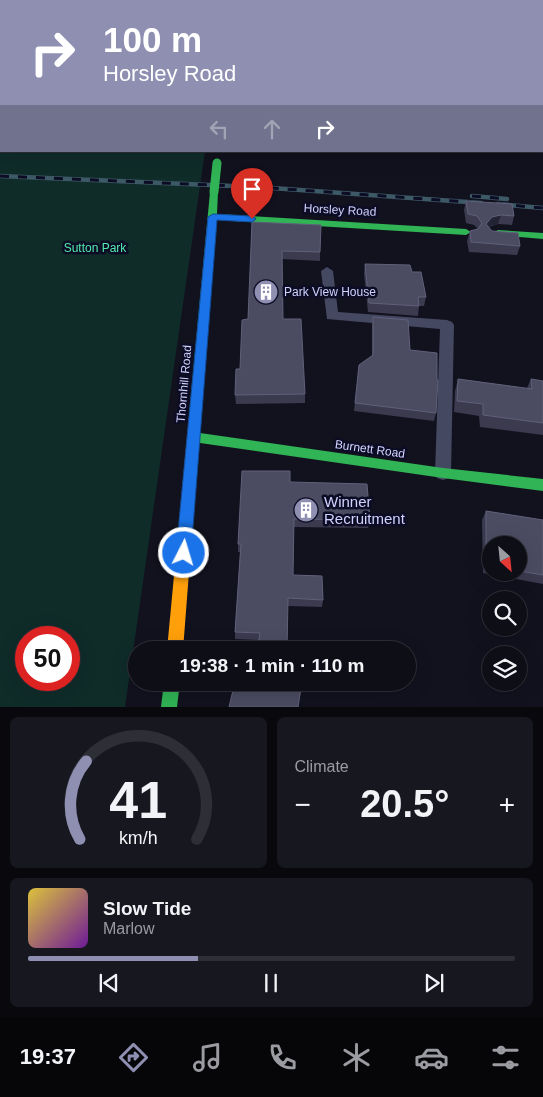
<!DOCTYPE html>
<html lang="en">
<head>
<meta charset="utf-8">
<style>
	body { margin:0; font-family:Arial,sans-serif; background:#171720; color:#f1f3f6; height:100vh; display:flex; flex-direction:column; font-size:19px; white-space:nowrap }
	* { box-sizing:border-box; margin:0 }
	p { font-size:16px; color:#9b9ca1 }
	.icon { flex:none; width:28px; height:28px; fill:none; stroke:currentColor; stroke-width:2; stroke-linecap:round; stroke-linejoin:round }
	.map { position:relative; height:707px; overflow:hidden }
	.panel { display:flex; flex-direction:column; gap:10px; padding:10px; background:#08080d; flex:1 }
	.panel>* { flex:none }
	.guide { position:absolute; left:0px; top:0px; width:544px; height:152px; box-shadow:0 5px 20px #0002,0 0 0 1px #2e2e36; background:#8e8fb1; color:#fff; overflow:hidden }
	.needle { width:32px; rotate:153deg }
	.controls { position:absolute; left:482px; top:536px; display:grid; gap:10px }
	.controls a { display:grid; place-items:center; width:45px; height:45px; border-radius:50%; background:#0e0e17; box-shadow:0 5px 20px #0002,0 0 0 1px #2e2e36; font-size:25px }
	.speed { position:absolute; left:15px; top:626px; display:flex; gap:10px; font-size:25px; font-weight:700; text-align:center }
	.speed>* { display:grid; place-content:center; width:65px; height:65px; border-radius:50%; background:#0e0e17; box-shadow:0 5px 20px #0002,0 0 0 1px #2e2e36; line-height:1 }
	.speed .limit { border:8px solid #d22; background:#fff; color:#111 }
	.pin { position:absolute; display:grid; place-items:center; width:42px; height:42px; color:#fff; margin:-51px -21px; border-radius:50% 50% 50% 0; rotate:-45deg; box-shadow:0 0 5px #0007 }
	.pin .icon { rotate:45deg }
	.me { position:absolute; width:55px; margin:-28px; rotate:5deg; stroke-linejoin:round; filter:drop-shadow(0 0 4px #0008) }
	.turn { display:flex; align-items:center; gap:18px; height:105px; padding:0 20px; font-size:22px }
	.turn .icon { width:65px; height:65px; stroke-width:2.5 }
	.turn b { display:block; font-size:35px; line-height:42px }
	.lanes { display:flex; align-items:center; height:48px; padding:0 20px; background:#0003; justify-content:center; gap:25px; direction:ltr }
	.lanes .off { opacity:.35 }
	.big { font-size:38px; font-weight:700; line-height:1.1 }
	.panel .widget { flex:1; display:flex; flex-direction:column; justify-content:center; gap:8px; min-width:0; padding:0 18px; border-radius:8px; background:#171720 }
	.panel .dial { align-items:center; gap:0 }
	.dial svg { height:130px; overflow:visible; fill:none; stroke:#2e2e36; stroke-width:7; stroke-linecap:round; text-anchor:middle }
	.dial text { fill:#f1f3f6; stroke:none }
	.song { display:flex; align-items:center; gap:15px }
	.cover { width:60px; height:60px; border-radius:8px; background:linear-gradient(135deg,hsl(50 70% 55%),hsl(280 70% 35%)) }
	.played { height:5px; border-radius:2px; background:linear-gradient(90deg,#8e8fb1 35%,#2e2e36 35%) }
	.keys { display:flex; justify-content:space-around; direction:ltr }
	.heat { display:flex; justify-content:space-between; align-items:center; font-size:28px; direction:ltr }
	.panel .tiles { flex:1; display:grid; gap:10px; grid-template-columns:1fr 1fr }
	.widget:last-child { grid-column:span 2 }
	.trip { position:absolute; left:128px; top:641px; width:288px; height:50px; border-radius:25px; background:#0e0e17; box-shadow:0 5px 20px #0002,0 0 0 1px #2e2e36; font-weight:700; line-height:50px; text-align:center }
	.dock { display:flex; height:80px; justify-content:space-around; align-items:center; background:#060609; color:#9b9ca1 }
	.dock .icon { width:35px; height:35px }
	.dock .on { color:#8e8fb1 }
	.dock b { font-size:22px; color:#f1f3f6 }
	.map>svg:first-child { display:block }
	.green { fill:#0f2c29; fill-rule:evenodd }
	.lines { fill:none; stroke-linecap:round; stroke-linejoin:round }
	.lane { fill:#454861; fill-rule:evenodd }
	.street { fill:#454861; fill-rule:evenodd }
	.fast { fill:#30b455; fill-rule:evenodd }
	.slow { fill:#ff9f0a; fill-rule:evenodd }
	.rail-casing { stroke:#3d5966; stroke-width:4.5 }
	.rail { stroke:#0d0c25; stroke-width:3; stroke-dasharray:9; stroke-linecap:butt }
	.fast-bridge { stroke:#30b455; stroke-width:9 }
	.wall { fill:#3b3a4f; fill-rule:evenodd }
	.shaded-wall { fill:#242334 }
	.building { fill:#4b4b62; stroke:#60607b }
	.route { fill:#1a73e8; stroke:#114b97 }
	.labels { text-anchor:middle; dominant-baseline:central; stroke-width:5; stroke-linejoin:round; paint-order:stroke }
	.street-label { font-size:12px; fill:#d1d2ff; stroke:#0d0c25 }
	.park-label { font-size:12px; fill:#51ebad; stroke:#0d0c25 }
	.poi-label { font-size:12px; fill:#d1d2ff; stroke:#0d0c25; text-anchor:start }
	.near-poi-label { font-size:15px; fill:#d1d2ff; stroke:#0d0c25; text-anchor:start }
</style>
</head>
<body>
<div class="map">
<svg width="543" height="707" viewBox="0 0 543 707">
	<rect width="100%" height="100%" fill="#12121f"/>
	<path class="green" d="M0,0H225L1,1V151H205L125,707H0ZM26,638H69V680H26Z"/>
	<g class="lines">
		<path class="lane" d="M95,0H104L105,1H96Z
			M327,267L333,271L338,312L447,320L452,322L454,325L451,473L449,478L443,480L437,478L435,473L440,329L327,319L321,271Z"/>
		<path class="street" d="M542,70H543V80H542Z"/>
		<path class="fast" d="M229,0H235V1H229Z
			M542,30H543V34H542Z
			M214,189L218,192L217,214L466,229L471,232L466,235L216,220L201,416L199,419H191L189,416L210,192Z
			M498,230L543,233V239L495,235L493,233Z
			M193,432L443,468L543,479V491L443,478L193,442L189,441L187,437L189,433Z
			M164,682H180L177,707H161Z"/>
		<path class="slow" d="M195,411L199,413L201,416L183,650H167L189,416L191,413Z"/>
		<defs>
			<path id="rail" d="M0,176L258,187L481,203
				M472,196L507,199
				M498,204L543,208"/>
		</defs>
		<use href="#rail" class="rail-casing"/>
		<use href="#rail" class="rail"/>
		<path class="fast-bridge" d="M214,192L217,163"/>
	</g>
	<path class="wall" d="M466,201L514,216L512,225L498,224L489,227L492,231L520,246L517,255L469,252L467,241L470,231L478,229L474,225L466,223L464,210Z
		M252,222L320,252V261L282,259L283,319L305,394V403L236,404L235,395L248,319Z
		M365,264L412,272L426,297L424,306H419L418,316L368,312L364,274Z
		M373,317L410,350L436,413L434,421L354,411L359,365L372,356V325Z
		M458,379L527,388L531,379L543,381V435L480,427L479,416L454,412L455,391Z
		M290,482L370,520L368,528L294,527L293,575L323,600L322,607L288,606L259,640L235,639V632L240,552H238V544Z
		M486,511L543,520V584L483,573L482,520ZM491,545H519V572H491Z"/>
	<path class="shaded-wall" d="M501,215L498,224L490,226L484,233L486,224L492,217Z"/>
	<path class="building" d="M252,0H278V1H252Z
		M466,201L512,204L514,216L501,215L492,217L486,224L492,231L518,233L520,246L471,242L470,231L478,229L482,223L477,216L468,214Z
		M252,222L321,225L320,252L282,251L283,319H301L305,394L235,395L236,369H240L242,320L248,319Z
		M365,264L410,265L412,272H421L426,297H418L419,306L369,303Z
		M373,317L408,320L410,350L437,353V380H438L436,413L355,403L359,365L373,355Z
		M458,379L532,389L531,379L543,381V423L483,415V404L457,401Z
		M242,471H290V482L367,484L370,520L294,519L293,575L322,576L323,600L288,598L287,650H257L260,633L235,632L241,544H238Z
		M486,511L543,520V575L519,571V545H491V566L486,565Z
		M235,682H302L298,707H229Z"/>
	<path class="route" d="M213,214L252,216L256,219L252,222L217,220L191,553L189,558L184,560L178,558L176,553L208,217Z"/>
	<defs>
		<symbol id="building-disc" viewBox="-11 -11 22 22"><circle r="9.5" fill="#8e8fb1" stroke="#0d0c25"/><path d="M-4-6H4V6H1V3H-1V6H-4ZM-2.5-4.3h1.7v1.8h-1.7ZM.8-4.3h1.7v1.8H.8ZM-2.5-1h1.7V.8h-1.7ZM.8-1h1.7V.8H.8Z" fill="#fff"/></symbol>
	</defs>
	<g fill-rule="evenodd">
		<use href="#building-disc" x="252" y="278" width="28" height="28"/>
		<use href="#building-disc" x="292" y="496" width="28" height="28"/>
	</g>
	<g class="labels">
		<g class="street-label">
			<text transform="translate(340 210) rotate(3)">Horsley Road</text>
			<text transform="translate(184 384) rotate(-85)">Thornhill Road</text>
			<text transform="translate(370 449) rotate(8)">Burnett Road</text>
		</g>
		<g class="park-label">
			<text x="95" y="248">Sutton Park</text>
		</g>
		<g class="poi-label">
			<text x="284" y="292">Park View House</text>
		</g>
		<g class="near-poi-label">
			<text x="324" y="501">Winner<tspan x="324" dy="17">Recruitment</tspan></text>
		</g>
	</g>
</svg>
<div class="controls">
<a><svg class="needle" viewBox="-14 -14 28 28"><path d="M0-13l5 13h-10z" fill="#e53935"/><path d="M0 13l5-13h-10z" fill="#9b9ca1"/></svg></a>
<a><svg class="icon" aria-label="search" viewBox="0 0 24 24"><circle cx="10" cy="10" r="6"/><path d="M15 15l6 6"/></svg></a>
<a><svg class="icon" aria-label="layers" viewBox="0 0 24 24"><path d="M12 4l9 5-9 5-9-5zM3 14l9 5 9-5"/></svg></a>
</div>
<div class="speed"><div class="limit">50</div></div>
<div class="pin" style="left:252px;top:219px;background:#d93025"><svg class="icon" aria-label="arrive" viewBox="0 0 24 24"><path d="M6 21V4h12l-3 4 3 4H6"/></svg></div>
<svg class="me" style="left:184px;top:553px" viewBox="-20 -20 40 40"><circle r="17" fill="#1a73e8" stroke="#fff" stroke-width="3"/><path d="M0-11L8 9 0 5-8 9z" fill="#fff"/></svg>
<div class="trip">19:38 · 1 min · 110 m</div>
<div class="guide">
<div class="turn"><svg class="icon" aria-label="right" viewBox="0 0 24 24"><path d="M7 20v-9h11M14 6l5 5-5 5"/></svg><div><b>100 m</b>Horsley Road</div></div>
<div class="lanes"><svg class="icon off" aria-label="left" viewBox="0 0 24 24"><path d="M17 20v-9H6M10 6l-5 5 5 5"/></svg><svg class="icon off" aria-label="ahead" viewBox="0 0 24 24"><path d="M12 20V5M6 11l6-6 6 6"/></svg><svg class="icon" aria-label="right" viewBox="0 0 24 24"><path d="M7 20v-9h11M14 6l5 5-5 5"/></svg></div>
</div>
</div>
<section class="panel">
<div class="tiles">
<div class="widget dial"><svg viewBox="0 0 100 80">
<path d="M14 69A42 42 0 1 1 86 69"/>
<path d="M14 69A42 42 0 0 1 18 21" stroke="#8e8fb1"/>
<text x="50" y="56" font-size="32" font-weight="700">41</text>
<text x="50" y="72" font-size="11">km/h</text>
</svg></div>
<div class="widget"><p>Climate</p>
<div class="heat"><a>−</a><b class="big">20.5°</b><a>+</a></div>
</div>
<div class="widget">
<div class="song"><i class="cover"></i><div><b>Slow Tide</b><p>Marlow</p></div></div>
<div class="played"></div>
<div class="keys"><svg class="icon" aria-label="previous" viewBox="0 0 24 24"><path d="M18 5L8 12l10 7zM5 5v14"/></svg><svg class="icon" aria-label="pause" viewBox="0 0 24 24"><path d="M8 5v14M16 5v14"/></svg><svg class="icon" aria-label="next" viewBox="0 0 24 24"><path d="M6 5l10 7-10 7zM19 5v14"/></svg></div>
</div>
</div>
</section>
<nav class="dock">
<b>19:37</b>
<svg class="icon on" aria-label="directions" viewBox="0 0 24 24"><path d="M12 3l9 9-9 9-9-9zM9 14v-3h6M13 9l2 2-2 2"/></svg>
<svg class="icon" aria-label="music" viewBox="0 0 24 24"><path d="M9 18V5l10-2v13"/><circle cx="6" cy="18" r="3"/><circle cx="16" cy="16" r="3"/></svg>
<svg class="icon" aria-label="phone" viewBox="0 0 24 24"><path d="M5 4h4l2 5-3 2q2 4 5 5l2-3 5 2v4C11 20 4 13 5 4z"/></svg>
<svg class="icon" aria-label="climate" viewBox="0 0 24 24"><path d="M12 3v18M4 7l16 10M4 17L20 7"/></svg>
<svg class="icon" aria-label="car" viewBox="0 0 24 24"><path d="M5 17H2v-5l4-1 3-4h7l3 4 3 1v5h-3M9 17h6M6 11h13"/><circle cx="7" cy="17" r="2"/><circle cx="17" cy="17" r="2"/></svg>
<svg class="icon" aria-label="filters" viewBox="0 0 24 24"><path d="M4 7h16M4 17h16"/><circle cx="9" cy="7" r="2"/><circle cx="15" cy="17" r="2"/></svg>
</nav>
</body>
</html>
